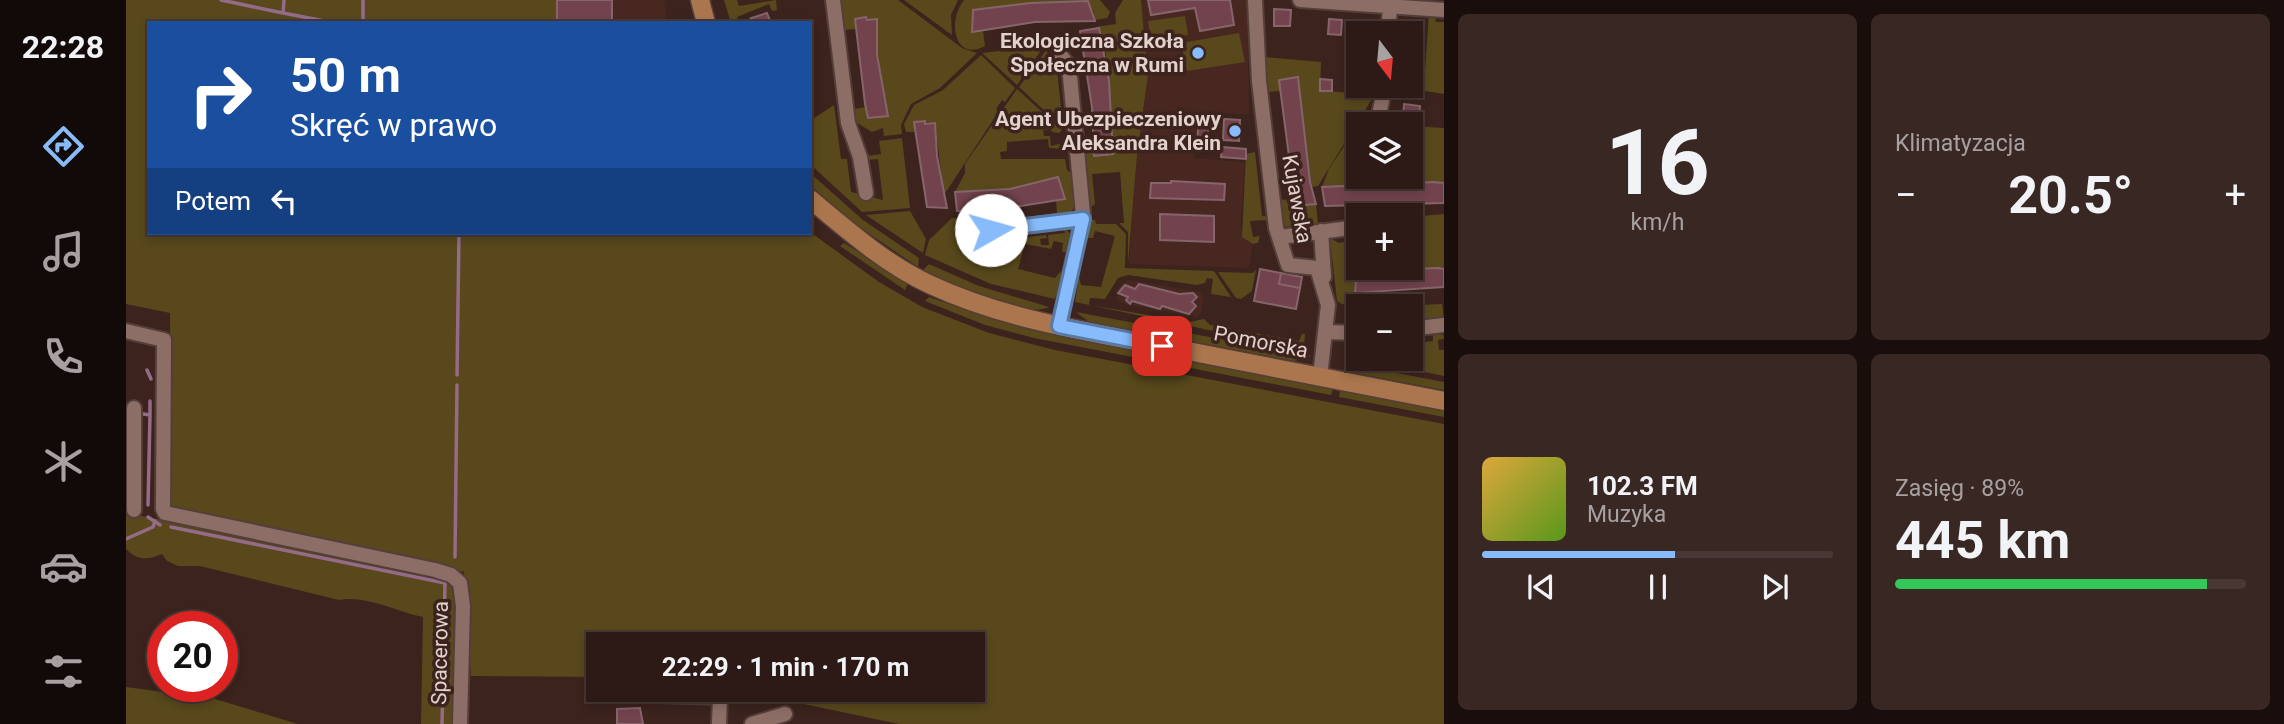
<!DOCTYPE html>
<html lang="pl">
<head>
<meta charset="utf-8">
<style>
	body { margin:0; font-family:Roboto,sans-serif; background:#392723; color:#f1f3f6; height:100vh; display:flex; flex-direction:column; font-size:26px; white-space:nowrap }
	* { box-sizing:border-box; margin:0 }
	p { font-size:23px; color:#a7a1a1 }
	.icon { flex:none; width:38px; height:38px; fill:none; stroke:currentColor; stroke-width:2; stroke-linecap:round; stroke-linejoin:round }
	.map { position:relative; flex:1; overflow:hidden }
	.panel { display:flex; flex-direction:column; gap:14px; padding:14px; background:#190e0c; width:840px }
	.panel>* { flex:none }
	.top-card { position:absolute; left:21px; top:21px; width:665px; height:214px; border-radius:0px; box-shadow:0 4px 10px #0003,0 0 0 2px #483835; background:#1a4fa0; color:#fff; overflow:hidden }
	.needle { width:46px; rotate:164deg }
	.fabs { position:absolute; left:1220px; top:21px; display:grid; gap:14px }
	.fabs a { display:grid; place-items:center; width:77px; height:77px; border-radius:0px; background:#2d1a16; box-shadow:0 4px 10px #0003,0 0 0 2px #483835; font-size:35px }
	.speed { position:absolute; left:21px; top:611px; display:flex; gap:14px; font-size:35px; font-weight:700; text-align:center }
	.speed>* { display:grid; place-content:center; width:91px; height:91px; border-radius:50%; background:#2d1a16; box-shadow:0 4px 10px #0003,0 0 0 2px #483835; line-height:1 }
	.speed .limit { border:10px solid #d22; background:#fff; color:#111 }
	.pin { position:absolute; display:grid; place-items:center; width:60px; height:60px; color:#fff; margin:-30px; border-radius:14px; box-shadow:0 4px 10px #0006 }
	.me { position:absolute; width:77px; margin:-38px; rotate:83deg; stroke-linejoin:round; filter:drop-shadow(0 0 5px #0008) }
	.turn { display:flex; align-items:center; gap:24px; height:147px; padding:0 28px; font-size:32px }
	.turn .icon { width:91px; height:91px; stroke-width:2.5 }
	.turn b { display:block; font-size:49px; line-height:60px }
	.then { display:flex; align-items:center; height:66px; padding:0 28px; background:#0003; gap:14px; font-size:26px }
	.big { font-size:52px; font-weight:700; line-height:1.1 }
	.panel .tile { flex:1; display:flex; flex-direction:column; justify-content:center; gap:10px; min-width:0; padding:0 24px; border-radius:10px; background:#392723 }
	.panel .dial { align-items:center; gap:0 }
	.dial b { font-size:91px; line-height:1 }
	.song { display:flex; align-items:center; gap:21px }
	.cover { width:84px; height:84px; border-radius:10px; background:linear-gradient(135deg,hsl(40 70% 55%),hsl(90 70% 35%)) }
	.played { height:7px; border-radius:4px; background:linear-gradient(90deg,#87bbfb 55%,#483835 55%) }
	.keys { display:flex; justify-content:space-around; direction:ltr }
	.heat { display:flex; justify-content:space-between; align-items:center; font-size:38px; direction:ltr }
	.charge { height:10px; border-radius:5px; background:linear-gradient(90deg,#34c759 89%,#483835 0) }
	.panel .tiles { flex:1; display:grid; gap:14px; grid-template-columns:repeat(2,1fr) }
	.trip { position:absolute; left:460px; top:632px; width:399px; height:70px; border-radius:0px; background:#2d1a16; box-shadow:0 4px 10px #0003,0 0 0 2px #483835; font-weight:700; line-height:70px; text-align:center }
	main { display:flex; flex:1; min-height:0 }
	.tabs { display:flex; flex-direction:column; width:126px; justify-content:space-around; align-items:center; background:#120a09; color:#a7a1a1 }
	.tabs .icon { width:49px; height:49px }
	.tabs .active { color:#87bbfb }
	.tabs b { font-size:32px; color:#f1f3f6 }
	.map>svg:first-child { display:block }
	.built { fill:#482720 }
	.green { fill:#58481c }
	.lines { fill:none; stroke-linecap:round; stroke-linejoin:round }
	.stream { stroke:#946b88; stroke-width:3.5 }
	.building { fill:#72434d; stroke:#85656b; stroke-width:2 }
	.minor-casing { stroke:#543e39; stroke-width:18 }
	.major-casing { stroke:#543e39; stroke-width:21 }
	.minor { stroke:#8d6e67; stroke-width:14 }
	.major { stroke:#ab764d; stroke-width:18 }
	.route-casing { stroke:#587aa3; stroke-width:18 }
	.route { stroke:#87bbfb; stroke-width:12 }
	.poi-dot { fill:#87bbfb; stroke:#3c231d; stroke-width:2.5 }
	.labels { text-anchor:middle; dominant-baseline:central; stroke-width:7; stroke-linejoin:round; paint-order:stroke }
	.poi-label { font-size:21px; font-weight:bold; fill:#e2d1cc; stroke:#3c231d; text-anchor:end }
	.street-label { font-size:21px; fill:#e2d1cc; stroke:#3c231d }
</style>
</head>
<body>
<main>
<nav class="tabs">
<b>22:28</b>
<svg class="icon active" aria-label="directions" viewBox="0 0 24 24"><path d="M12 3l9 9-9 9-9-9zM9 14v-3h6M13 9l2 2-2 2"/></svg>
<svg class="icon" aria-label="music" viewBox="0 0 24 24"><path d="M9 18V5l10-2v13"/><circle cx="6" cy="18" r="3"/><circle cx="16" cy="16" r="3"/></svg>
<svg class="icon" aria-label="phone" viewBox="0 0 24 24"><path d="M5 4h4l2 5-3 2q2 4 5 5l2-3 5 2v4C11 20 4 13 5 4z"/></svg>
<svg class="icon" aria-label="climate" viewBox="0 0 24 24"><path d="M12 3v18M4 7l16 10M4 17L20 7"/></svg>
<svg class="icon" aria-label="car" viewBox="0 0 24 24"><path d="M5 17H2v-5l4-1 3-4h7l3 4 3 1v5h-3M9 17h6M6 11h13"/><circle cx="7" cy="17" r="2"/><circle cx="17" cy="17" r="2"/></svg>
<svg class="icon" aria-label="filters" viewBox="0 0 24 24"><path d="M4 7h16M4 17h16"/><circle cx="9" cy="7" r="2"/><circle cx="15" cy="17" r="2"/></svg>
</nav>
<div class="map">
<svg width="1318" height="724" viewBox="0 0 1318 724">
	<rect width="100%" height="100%" fill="#3c231d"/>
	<path class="built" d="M408,0H538L542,23H407Z
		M1015,0H1121L1123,114L1071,112L1068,158L1119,162L1115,222L1116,236L1127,244L1123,268L1003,264L1011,155L1022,75Z
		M1002,280L1074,292L1078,298L1075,312L1071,317L999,304L992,301L991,293L992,287Z"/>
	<path class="green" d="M0,0H431V23H23V233L684,232L753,282L796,307L863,333L929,350L1318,424V724H773L611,690H847V644H472V677L345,676L338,572L48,510L45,503L44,313L0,304Z
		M598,0H611L613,6L650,0L651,10L646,11L643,4L611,17L612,23H605Z
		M714,0H772L836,48L851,53L814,88L785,104L775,125L776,134L758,136L757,128L746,132L728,121V109L741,107L743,118L762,116L750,53L751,19L741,20L740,17L729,19L730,29L719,30Z
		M778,0H832L825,15L826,35Z
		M838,0H974L984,12L981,18L969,20L967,10L903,3L847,10L846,32L857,31L859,46C830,62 820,23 838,0Z
		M997,0H1015L1022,75L1011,155L1002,264V232L993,223H998L994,172L966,174L969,204L965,207L958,147L967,145L968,156L987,153C984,127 986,43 970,27L990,24L989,13Z
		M1303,13H1308L1310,22H1318V94L1299,91L1285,78V69L1299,70Z
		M1059,16L1062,35L1025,42L1022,21Z
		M1113,33L1119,62L1061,71L1055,43Z
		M918,46L891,85L856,53Z
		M921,49L923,67L931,69L937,128L893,87Z
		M855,55L889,88L879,102L876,100L870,109L873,111L818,195L809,123L788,122L789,132H780L778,124L788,105L817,90Z
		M1137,57L1195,62L1194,91L1249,94L1192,186L1185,187L1172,78L1154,79L1155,91L1142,92Z
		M891,89L936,130L933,133L926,132L925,129L917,130L918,136H924L925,146L937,143V149L923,148L922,139L881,142V151L874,152L875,159H939L941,170L948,175L951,204L943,214H931L930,200L939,198L932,177L884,189L829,192L839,173V164Z
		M708,105L715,159H721L725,192L757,200L752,159L741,160V156L755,154L753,141L776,138L784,208L736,212L684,164V121Z
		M1232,125V177H1284L1285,126L1318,128V183L1196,187L1203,169Z
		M1129,152L1136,216L1145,217L1144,220L1124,221L1127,237L1134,236L1132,243L1127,244L1116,237L1120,154Z
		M684,173L737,220L793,258L792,267L726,222L684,185Z
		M1168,199L1169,202H1178L1179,205L1190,204L1192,224L1157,227L1153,200Z
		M784,211L800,239L797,253L740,215Z
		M1318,214V269L1231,271L1229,292H1240L1241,302L1216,304L1211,301L1204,238L1213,243L1232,240V268H1284L1285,238L1297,237L1295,216Z
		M826,218L836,219L838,229L832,230L835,251L887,245L886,239L920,235L921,238L914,239L915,245H923L922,235L939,233L938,227L945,235L941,252H936L937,243L928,241L925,249L899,244L892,269L929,278L935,271L938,273L929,299L865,284L799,255L803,240Z
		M963,219L969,220L970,224H990L1000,234L999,268L1088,271L1105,297L1085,294L1087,279L1081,278L1079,283L1071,285L1002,275L992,278L979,299L964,298L963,305L1064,322L1078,319L1084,325L1173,341L1176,334H1179L1178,345L1145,343L949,302L953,277L955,285L975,287L989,236L969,231L967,238H962Z
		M718,243L782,283L779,290L714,246Z
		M803,264L853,286L923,307C898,320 823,283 797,270Z
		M1130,270L1126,291L1115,299L1110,298L1092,272L1127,273Z
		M803,297L870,320L930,335L1207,389L1205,395L908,338L859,325L799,301Z
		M1316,304L1318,319L1285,323L1284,306H1272Z
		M950,312L1163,352L1186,356L1168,361L963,322Z
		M1307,333L1318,335V339L1312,340L1313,350H1318V376L1237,359H1284L1285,344L1307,341Z
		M1234,366L1318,382V390L1229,373Z
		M1214,390L1318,409V417L1213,397Z
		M0,513L310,573L330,587L332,598L330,724H295L297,617C271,612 240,595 213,600L74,566H52L41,561L36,554C22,560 12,561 0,549Z
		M0,687L89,699L172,724H0Z"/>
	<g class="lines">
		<path class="stream" d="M95,0L157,13
			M158,0L157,13L209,23
			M237,23V0
			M21,370L25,379
			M331,375L333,233
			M24,401V415
			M11,413L24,415L22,505
			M22,517L34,525
			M45,527L319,583
			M0,539L27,527L29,521
			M329,557L331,385
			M316,724L319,583"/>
	</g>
	<path class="building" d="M431,0H486V23H431Z
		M1022,0H1104L1108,25L1074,31L1069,8L1025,15Z
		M962,1L969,21L909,22L846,32L847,10L904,3Z
		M1148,9L1165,10L1164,26H1148Z
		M641,13L645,23H621L625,18Z
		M740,17L741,20L751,19V55L762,116L742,118L739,104L729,19Z
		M1203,19L1216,20L1215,35L1202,34Z
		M1231,20L1245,21L1244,33H1232L1230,37Z
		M1284,24L1296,25L1295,41L1284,40Z
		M973,28L983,81L987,154L968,156L966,107L954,31Z
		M1172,77L1184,182L1190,204L1178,205V202H1169L1153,80Z
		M1194,79L1206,80V91H1194Z
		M1278,104L1294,106L1293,120L1277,119Z
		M1073,114L1084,115L1082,145H1071Z
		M1098,119L1114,120L1113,141L1097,140Z
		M799,121V124L809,123L811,156L821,208L801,207L788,122Z
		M1096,147L1120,149V159L1095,157Z
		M932,177L939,199L863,211H831L829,192L884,189Z
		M1045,181L1099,184L1098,200L1024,198L1025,183H1045Z
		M1307,182L1318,183V203L1199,206L1196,187Z
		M1034,214L1088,216V242L1034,240Z
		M1313,268L1318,269V287L1229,293L1231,271Z
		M1134,269L1155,273L1153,284L1174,288L1170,309L1128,301Z
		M1155,273L1176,277L1174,288L1153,284Z
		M1013,284L1053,294L1067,293L1071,297L1066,302L1070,306L1063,314L1036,306L1034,309L1006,301L1004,304L1000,300L1002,297L992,293L999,285L1009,289Z
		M514,708L517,724H491V709Z"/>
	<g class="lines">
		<defs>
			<path id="minor" d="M707,0L722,123L734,157L740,193
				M1129,0L1133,81L1150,228L1162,265L1191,268L1202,305L1194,377
				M1174,0L1318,10
				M1262,33L1264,8
				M1253,115L1259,86
				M1195,231L1198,277
				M843,233L957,219
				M1154,237L1232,227
				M933,326L957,214L943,66L934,55
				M1284,329L1318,325
				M0,331L38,340L37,509L39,513L309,570L325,575L334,583L337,606L334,724
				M1201,332L1232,333
				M8,408V510
				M532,695L594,697L593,724
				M626,724L659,714"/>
			<path id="major" d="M574,0L580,23
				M684,199C722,231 761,265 805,285C878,319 958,331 1036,346C1130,364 1224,382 1318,401"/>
		</defs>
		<use href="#minor" class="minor-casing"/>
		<use href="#major" class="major-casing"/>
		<use href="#minor" class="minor"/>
		<use href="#major" class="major"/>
	</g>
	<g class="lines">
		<defs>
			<path id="route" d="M865,230L957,219L933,326L1036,346"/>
		</defs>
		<use href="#route" class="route-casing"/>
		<use href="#route" class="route"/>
	</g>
	<g class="poi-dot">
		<circle cx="1072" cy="53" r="7"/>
		<circle cx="1109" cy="131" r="7"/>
	</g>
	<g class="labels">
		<g class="poi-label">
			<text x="1058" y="41">Ekologiczna Szkoła<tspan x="1058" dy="24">Społeczna w Rumi</tspan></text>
			<text x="1095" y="119">Agent Ubezpieczeniowy<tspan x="1095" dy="24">Aleksandra Klein</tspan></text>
		</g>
		<g class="street-label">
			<text transform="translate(1171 199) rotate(80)">Kujawska</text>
			<text transform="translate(1135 342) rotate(11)">Pomorska</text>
			<text transform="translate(314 653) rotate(-89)">Spacerowa</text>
		</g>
	</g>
</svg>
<div class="fabs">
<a><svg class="needle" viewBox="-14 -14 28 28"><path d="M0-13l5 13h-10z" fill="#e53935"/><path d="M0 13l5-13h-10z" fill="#a7a1a1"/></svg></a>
<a><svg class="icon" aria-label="layers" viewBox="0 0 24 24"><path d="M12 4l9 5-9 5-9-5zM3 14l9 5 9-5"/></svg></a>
<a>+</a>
<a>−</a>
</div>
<div class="speed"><div class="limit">20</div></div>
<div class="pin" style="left:1036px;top:346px;background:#d93025"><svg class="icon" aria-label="arrive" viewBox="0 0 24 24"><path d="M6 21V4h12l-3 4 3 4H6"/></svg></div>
<svg class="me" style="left:865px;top:230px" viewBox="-20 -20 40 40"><circle r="19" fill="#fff"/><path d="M0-13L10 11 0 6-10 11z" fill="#87bbfb"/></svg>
<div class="trip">22:29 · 1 min · 170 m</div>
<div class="top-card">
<div class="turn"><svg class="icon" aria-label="right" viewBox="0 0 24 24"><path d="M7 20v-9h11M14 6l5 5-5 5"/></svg><div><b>50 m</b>Skręć w prawo</div></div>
<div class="then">Potem<svg class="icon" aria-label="left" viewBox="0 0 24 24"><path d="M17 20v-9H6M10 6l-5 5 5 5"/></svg></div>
</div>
</div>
<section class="panel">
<div class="tiles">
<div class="tile dial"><b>16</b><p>km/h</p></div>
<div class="tile"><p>Klimatyzacja</p>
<div class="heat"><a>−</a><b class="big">20.5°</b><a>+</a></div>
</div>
<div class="tile">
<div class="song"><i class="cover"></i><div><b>102.3 FM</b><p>Muzyka</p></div></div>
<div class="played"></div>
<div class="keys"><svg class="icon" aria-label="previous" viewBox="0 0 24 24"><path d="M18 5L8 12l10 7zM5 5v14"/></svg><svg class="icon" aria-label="pause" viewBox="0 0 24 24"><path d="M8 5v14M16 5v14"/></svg><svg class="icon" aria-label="next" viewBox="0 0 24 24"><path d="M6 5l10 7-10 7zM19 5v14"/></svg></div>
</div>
<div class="tile"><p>Zasięg · 89%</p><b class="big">445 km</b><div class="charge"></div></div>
</div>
</section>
</main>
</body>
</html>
